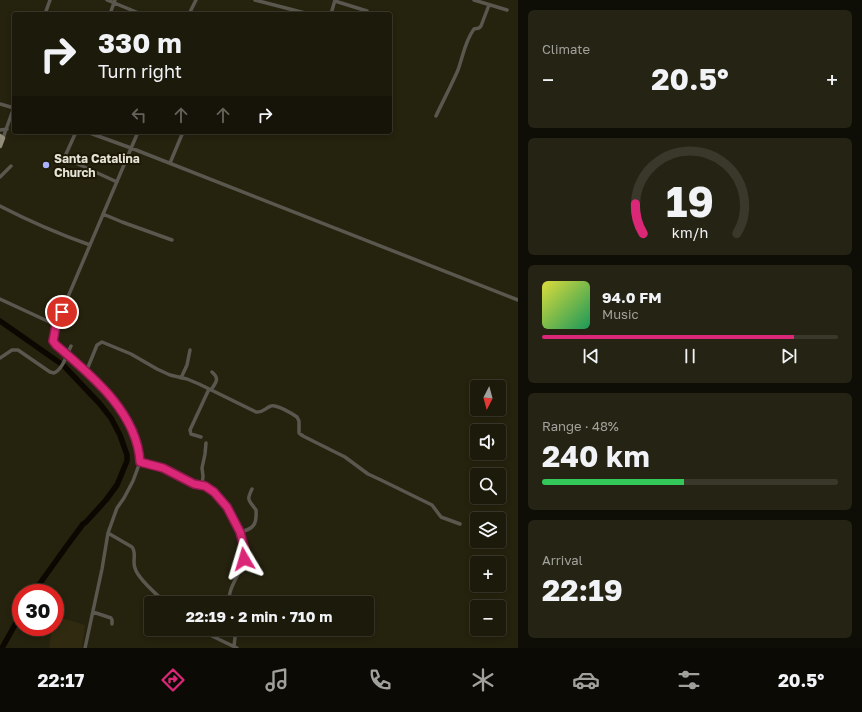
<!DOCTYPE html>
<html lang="en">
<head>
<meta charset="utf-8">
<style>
	body { margin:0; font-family:"Golos Text",sans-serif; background:#252313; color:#f1f3f6; height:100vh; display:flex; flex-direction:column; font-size:15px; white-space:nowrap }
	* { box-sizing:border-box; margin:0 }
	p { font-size:13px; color:#a0a19c }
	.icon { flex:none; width:22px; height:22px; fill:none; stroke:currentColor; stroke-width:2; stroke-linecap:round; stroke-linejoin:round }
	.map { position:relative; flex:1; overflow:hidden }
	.panel { display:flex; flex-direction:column; gap:10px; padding:10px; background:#0f0e06; width:344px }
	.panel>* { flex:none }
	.hud { position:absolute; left:12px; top:12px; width:380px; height:122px; border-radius:4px; box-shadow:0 2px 6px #0003,0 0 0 1px #3a382b; background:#1c1a0a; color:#f1f3f6; overflow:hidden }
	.needle { width:26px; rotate:186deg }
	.tools { position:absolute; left:470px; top:380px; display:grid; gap:8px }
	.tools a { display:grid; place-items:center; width:36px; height:36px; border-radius:4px; background:#1c1a0a; box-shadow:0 2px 6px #0003,0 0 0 1px #3a382b; font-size:20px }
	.speed { position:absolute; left:12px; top:584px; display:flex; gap:8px; font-size:20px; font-weight:700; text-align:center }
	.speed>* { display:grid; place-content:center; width:52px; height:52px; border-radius:50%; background:#1c1a0a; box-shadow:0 2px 6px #0003,0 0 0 1px #3a382b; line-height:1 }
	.speed .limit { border:6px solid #d22; background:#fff; color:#111 }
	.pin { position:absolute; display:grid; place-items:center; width:34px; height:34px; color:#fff; margin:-17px; border:2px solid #fff; border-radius:50%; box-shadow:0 1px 4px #0007 }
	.me { position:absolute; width:44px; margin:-22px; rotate:353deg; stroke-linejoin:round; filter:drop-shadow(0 0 3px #0008) }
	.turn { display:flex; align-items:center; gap:14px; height:84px; padding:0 20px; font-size:18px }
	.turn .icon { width:52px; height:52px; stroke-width:2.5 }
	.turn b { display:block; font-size:28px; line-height:34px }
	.lanes { display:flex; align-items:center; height:38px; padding:0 20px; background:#0003; justify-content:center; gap:20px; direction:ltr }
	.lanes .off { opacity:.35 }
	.big { font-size:30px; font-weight:700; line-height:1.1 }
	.panel .card { flex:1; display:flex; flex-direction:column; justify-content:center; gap:6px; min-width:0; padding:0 14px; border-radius:6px; background:#252313 }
	.panel .dial { align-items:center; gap:0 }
	.dial svg { height:104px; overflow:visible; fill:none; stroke:#3a382b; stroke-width:7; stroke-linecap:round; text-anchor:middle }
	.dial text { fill:#f1f3f6; stroke:none }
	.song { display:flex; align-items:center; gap:12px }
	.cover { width:48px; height:48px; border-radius:6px; background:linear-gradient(135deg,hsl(60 70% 55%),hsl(150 70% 35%)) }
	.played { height:4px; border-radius:2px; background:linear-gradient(90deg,#db2777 85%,#3a382b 85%) }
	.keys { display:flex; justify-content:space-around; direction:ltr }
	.heat { display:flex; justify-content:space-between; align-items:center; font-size:22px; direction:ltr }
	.charge { height:6px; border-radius:3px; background:linear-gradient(90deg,#34c759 48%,#3a382b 0) }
	.trip { position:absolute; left:144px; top:596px; width:230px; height:40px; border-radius:4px; background:#1c1a0a; box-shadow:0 2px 6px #0003,0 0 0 1px #3a382b; font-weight:700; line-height:40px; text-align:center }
	.tabs { display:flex; height:64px; justify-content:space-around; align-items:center; background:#0b0a04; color:#a0a19c }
	.tabs .icon { width:28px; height:28px }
	.tabs .current { color:#db2777 }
	.tabs b { font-size:18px; color:#f1f3f6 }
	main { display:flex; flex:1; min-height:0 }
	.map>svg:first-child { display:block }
	.built { fill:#302b10 }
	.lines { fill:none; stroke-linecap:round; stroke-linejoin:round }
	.river { stroke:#0c0700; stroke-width:5.5 }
	.minor { stroke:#59574e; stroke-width:3.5 }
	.major { stroke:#918d7a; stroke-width:4.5 }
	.route-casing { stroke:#8e194d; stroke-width:10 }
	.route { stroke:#db2777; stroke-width:7 }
	.poi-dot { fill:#a9b0fc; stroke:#1c1805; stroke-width:1.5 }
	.labels { text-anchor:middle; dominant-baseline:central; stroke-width:4; stroke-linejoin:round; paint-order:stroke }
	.poi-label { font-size:12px; font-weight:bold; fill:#e5e3d6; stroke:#1c1805; text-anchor:start }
</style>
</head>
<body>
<main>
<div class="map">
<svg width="518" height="648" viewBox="0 0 518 648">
	<rect width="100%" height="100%" fill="#25220e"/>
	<path class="built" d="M55,616L85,625L82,648H49L52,627H55Z"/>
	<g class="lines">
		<path class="river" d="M0,321L60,363
			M33,593L66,547L83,524L86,522L106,500L117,485L127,461V455L120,435L111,418L100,404L64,366
			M2,648L21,614"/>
		<path class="minor" d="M107,0L141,14
			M255,0L309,14
			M474,0L507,10
			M335,1L367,11
			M45,14L50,0
			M110,14L115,0
			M189,14L196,0
			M331,14L335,0
			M0,104L14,108
			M436,116C443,101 451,86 458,70C463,56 465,41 474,29L479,28L481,26L489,5
			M0,130L7,129
			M76,132L66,154V157L67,159L117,182
			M87,132L131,148L518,300
			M194,132L204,133L206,132
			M3,138L14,107
			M170,163L183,132
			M0,177L11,166
			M0,206C29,221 59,234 90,245
			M103,214L122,222L172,240
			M0,299L56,325
			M0,358L12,350H18L50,372L54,373C63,369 67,354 71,346
			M86,372L97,345L102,342L131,354L157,369L170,375L187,379L199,384L256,412C263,413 265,408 271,406C276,404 293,414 297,417L299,421V433L303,436L345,457L368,474L381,480L432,505L441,517L460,524
			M181,378L187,365L190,350
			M211,390C216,382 220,379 212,372
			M201,437L191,434L190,430L209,389
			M140,462L163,468L194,484L205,486L210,489L217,495L227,507L240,532C254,529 257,524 256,510C249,500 246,501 252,489
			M202,486L203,476L202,468L205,454L206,443
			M108,533L132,547C137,553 132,561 135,568C137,577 158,596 166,603
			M229,603C227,585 246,569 245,551C245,545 242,538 240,532
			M93,612L111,618L112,620V624
			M201,629L212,636L237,648
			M234,646L236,629
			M85,648L102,569L108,533L117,508L124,498L133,481L140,462L139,453L136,441L131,426L108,392L86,372L56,345C51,338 54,333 56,325L138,132"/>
		<path class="major" d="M0,136L3,138L0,146"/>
	</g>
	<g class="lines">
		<defs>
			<path id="route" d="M62,312L56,325L53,341L56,345C91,375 137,412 140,462L163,468L194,484L205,486L214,492L227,507L240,532L244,547L245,552L244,559"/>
		</defs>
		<use href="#route" class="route-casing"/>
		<use href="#route" class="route"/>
	</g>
	<circle class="poi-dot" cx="46" cy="165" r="4"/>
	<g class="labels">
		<g class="poi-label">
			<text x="54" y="158">Santa Catalina<tspan x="54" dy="14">Church</tspan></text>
		</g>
	</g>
</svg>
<div class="tools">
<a><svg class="needle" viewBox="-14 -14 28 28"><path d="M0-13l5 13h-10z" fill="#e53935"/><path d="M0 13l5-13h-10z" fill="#a0a19c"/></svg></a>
<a><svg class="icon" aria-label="sound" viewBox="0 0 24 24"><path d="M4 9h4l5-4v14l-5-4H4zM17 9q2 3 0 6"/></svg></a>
<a><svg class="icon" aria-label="search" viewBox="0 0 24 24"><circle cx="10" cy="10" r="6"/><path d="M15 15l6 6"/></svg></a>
<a><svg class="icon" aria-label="layers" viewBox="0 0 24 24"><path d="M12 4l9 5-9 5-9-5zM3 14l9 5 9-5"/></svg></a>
<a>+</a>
<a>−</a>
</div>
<div class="speed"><div class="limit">30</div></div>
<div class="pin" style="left:62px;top:312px;background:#d93025"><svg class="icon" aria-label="arrive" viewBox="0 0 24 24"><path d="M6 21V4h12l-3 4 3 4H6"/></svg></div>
<svg class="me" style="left:244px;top:559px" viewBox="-20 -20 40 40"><path d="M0-17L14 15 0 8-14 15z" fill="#db2777" stroke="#fff" stroke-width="4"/></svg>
<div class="trip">22:19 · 2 min · 710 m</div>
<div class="hud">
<div class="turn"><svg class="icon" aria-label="right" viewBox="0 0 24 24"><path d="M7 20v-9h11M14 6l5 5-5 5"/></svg><div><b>330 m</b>Turn right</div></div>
<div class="lanes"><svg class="icon off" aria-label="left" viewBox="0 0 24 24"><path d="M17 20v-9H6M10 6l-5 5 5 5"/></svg><svg class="icon off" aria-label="ahead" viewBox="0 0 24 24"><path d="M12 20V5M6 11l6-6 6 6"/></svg><svg class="icon off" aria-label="ahead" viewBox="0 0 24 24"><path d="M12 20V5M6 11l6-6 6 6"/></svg><svg class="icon" aria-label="right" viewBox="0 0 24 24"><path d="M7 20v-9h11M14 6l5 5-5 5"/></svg></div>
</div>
</div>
<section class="panel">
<div class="card"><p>Climate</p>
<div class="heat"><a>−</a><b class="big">20.5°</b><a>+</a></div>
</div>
<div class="card dial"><svg viewBox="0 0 100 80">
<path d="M14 69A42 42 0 1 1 86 69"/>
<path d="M14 69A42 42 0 0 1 8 46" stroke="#db2777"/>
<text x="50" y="56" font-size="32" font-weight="700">19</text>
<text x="50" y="72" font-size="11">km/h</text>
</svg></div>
<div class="card">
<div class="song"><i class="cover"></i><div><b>94.0 FM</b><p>Music</p></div></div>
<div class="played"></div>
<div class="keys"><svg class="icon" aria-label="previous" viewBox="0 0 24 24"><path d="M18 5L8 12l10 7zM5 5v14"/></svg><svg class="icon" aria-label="pause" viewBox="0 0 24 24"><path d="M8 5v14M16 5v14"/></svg><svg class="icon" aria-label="next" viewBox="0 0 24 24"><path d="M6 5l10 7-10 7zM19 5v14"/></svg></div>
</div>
<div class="card"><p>Range · 48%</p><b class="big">240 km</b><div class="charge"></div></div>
<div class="card"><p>Arrival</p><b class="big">22:19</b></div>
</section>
</main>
<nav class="tabs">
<b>22:17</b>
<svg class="icon current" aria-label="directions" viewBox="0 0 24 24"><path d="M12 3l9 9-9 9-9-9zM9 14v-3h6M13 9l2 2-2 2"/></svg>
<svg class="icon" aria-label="music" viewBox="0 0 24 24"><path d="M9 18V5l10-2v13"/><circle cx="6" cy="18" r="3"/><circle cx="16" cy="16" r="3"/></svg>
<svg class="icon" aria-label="phone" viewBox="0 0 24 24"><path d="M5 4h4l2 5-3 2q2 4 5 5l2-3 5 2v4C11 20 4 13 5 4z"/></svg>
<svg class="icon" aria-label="climate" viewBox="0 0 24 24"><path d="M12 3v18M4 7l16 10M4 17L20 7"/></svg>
<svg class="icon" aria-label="car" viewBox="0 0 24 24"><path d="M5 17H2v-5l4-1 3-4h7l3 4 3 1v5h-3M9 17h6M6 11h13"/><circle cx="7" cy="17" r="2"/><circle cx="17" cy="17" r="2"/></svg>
<svg class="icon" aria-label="filters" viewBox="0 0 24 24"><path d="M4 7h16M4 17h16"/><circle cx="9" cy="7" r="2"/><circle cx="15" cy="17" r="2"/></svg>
<b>20.5°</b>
</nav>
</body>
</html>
